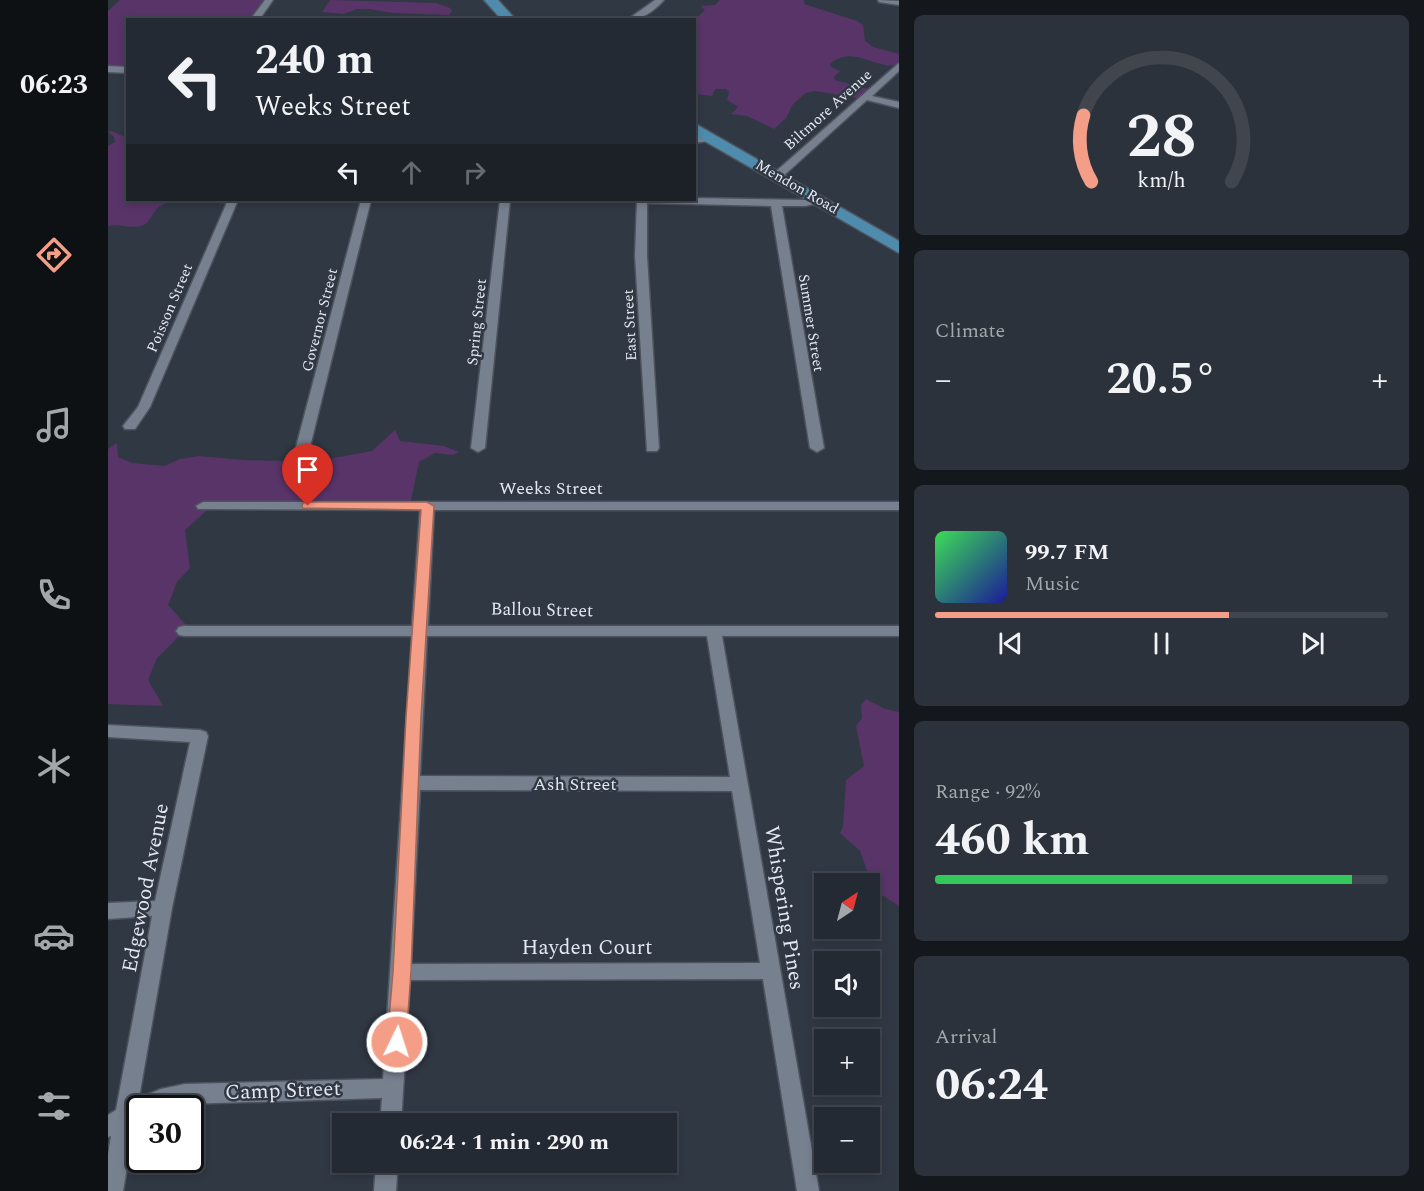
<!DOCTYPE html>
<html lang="en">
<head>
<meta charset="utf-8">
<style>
	body { margin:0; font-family:Spectral,serif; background:#2c323b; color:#f1f3f6; height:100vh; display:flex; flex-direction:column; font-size:22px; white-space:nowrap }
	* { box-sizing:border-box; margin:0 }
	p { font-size:20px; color:#a3a7ac }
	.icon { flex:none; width:33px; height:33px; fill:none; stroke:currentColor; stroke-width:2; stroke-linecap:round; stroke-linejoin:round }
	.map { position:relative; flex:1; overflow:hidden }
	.drawer { display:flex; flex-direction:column; gap:15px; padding:15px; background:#14171c; width:525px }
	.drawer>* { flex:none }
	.banner { position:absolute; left:18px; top:18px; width:570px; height:183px; border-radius:0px; box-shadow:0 3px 9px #0003,0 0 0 2px #41464e; background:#242a33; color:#f1f3f6; overflow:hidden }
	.needle { width:39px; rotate:36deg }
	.fabs { position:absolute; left:706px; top:873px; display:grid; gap:12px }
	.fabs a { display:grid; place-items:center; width:66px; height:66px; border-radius:0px; background:#242a33; box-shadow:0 3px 9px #0003,0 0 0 2px #41464e; font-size:30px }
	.speed { position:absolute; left:18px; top:1095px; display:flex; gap:12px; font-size:30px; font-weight:700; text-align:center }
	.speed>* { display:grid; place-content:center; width:78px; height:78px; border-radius:50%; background:#242a33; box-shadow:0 3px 9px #0003,0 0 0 2px #41464e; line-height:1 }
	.speed .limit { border:3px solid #111; border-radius:9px; background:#fff; color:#111 }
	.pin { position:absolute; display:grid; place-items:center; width:51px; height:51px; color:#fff; margin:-62px -26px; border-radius:50% 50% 50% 0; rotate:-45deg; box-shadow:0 0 6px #0007 }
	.pin .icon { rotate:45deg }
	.me { position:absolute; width:66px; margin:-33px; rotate:4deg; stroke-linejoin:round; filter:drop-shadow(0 0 4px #0008) }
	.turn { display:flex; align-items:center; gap:21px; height:126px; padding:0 30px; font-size:27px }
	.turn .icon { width:78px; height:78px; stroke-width:2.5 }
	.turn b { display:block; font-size:42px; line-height:51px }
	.lanes { display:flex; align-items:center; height:57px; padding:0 30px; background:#0003; justify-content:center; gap:30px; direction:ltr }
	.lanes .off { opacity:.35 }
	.big { font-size:45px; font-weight:700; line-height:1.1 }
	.drawer .tile { flex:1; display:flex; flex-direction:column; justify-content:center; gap:9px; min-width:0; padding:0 21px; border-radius:9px; background:#2c323b }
	.drawer .dial { align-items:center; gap:0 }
	.dial svg { height:156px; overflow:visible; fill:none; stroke:#41464e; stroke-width:7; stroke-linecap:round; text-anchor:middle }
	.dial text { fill:#f1f3f6; stroke:none }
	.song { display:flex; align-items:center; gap:18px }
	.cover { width:72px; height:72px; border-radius:9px; background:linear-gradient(135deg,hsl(130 70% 55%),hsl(240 70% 35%)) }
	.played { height:6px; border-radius:3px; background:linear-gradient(90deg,#f49e87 65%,#41464e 65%) }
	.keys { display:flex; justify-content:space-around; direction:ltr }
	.heat { display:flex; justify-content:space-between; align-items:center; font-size:33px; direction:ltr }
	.charge { height:9px; border-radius:4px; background:linear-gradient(90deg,#34c759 92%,#41464e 0) }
	.trip { position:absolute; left:224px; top:1113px; width:345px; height:60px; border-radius:0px; background:#242a33; box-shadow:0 3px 9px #0003,0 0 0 2px #41464e; font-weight:700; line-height:60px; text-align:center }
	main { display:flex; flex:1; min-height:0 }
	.tab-bar { display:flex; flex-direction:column; width:108px; justify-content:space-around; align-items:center; background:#0e1114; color:#a3a7ac }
	.tab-bar .icon { width:42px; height:42px }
	.tab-bar .current { color:#f49e87 }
	.tab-bar b { font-size:27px; color:#f1f3f6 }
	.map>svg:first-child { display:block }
	.green { fill:#583468 }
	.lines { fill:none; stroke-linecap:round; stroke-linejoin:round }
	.street-casing { stroke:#4d535d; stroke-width:3 }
	.primary-casing { stroke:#4d535d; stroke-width:3 }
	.street { fill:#77808f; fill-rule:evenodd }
	.primary { fill:#4f8bac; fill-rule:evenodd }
	.route { fill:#f49e87; stroke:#9f6758; stroke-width:1.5 }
	.labels { text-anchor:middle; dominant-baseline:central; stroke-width:5; stroke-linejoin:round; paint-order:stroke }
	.far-street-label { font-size:15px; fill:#e3e8f0; stroke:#303844 }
	.street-label { font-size:18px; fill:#e3e8f0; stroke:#303844 }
	.near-street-label { font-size:21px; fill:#e3e8f0; stroke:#303844 }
</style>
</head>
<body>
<main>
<nav class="tab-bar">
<b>06:23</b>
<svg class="icon current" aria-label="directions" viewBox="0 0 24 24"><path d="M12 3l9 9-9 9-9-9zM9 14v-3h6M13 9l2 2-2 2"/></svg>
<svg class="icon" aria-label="music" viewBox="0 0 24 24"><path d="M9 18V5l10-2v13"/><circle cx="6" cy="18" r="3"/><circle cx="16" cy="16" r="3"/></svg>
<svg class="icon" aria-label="phone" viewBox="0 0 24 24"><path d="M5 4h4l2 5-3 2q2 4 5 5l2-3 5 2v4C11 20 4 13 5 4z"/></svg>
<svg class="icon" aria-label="climate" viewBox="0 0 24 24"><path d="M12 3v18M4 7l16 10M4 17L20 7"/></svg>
<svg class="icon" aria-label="car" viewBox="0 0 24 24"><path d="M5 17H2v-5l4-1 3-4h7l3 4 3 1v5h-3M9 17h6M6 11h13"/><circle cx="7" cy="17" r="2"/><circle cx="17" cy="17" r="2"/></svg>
<svg class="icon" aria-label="filters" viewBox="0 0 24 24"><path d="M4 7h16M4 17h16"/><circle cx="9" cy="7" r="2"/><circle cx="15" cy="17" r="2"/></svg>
</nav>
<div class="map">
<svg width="791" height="1191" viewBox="0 0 791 1191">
	<rect width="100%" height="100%" fill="#303844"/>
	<path class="green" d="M12,0H157L142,19L20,20L19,61L9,71H0V11Z
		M222,0L328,3L342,8L344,11L341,15L284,13L262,9H249L236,14L214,12Z
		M612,0H696V4L749,21L755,25L757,41L765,47L791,54V65C766,70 746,44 722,64L723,67L732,71L726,77L727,80L764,90L754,99L707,91L698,93L685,104L678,118L666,129L639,116L623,114L630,107L619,100L621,92L618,89H607L604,96L588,94L586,88V20L597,10L593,6L607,5Z
		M4,131L19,138L20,200H122L118,204C101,202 67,196 52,206C44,211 43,224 33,226C22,229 11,223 0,226V146L7,142L6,137L0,132Z
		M287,430L292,441L336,446L351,452L345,455L327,453L311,462L302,505L106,504L77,530L82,568L69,582L60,605L80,627L49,658L40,680L55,706L0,704V449L9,443L10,457L24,463L57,466L72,459L91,456L134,460L205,462L264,451Z
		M758,699L777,709L791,712V906L766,890L752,851L732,833L735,827L738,780L756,766L748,726L754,718L753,705Z"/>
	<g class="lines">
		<defs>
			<path id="street" d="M157,0H165L151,20H142Z
				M547,0H556C546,11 534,20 519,20Z
				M770,0L791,1V5L771,2Z
				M791,63V71L764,96L791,102V108L759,100L673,178H665V174Z
				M0,66L20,67V73L0,72Z
				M604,135L607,136V140L586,143V137Z
				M711,197L715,198V202L697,206H674L716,448L709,452L702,448L663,206L539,203V256L551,448L549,451H539L527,256L529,200L586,198L697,200Z
				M120,200H130L42,407L27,429H17L15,426L30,407Z
				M253,200H263L202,447L195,451L188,447Z
				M392,200H402L377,448L370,452L363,448Z
				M95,502H791V510H326L320,626H791V636H614L711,1191H689L655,979L302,980L293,1124H272L274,1098L77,1104L54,1108H32V1117L27,1121L15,1191H0V1154L3,1136L0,1137V1115L8,1110L44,916L0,919V903L47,901L82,742L0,737V725L92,730L98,732L100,736L64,908L31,1098L53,1089L77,1084L275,1079L304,636H76L71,635L68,631L71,627L76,626H304L312,510L90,509L88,506ZM319,636H599L622,777L312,776ZM312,790L624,791L652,963L303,964Z
				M268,1162H290L288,1191H266Z"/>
			<path id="primary" d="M376,0H390L408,20H394Z
				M586,123L791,241V253L586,135Z"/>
		</defs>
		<use href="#street" class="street-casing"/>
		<use href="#primary" class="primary-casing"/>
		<use href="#street" class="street"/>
		<use href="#primary" class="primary"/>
	</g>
	<path class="route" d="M200,502H319L326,506L313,717L303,972L298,1042L295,1047L289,1050L282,1047L279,1042L285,972L298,717L313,510L195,508L194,506L195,503Z"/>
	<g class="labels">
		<g class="far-street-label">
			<text transform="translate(720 110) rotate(-42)">Biltmore Avenue</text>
			<text transform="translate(689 187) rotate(30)">Mendon Road</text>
			<text transform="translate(62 308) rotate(-67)">Poisson Street</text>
			<text transform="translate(212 320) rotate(-76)">Governor Street</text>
			<text transform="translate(369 322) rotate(-84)">Spring Street</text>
			<text transform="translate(703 323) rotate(81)">Summer Street</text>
			<text transform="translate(522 325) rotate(-93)">East Street</text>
		</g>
		<g class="street-label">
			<text x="443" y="488">Weeks Street</text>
			<text transform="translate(434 610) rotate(1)">Ballou Street</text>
			<text x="467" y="784">Ash Street</text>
		</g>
		<g class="near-street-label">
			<text transform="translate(38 888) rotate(-79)">Edgewood Avenue</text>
			<text transform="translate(676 908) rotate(81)">Whispering Pines</text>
			<text x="479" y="948">Hayden Court</text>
			<text transform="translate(175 1091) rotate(-2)">Camp Street</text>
		</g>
	</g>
</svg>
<div class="fabs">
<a><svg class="needle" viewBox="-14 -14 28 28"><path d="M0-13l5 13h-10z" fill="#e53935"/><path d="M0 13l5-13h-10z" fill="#a3a7ac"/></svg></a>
<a><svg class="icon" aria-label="sound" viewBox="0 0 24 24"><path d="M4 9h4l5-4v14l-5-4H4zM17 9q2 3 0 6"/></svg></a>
<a>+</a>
<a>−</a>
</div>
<div class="speed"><div class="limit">30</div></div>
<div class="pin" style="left:200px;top:506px;background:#d93025"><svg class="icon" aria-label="arrive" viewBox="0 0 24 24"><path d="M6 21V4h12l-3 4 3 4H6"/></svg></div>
<svg class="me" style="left:289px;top:1042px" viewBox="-20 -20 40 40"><circle r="17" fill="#f49e87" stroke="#fff" stroke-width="3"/><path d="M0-11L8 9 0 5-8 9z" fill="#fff"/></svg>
<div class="trip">06:24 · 1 min · 290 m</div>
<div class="banner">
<div class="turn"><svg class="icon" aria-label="left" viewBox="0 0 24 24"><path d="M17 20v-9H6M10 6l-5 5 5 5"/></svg><div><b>240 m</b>Weeks Street</div></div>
<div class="lanes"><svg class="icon" aria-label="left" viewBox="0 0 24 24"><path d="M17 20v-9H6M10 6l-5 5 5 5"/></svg><svg class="icon off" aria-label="ahead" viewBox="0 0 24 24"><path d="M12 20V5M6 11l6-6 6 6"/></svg><svg class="icon off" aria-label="right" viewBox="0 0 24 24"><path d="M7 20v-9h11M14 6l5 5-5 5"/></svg></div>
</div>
</div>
<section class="drawer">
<div class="tile dial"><svg viewBox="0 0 100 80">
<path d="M14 69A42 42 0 1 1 86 69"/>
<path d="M14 69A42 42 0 0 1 10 35" stroke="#f49e87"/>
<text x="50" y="56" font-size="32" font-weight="700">28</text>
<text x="50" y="72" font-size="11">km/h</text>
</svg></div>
<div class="tile"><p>Climate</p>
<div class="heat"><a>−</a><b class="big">20.5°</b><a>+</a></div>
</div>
<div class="tile">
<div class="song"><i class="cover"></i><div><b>99.7 FM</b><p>Music</p></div></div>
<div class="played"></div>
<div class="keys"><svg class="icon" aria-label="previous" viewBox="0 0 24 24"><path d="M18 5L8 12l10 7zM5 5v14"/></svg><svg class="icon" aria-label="pause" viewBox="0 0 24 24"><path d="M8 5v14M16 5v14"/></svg><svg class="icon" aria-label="next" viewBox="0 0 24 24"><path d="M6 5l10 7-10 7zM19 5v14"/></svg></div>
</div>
<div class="tile"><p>Range · 92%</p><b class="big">460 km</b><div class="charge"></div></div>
<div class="tile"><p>Arrival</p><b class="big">06:24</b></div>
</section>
</main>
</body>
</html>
